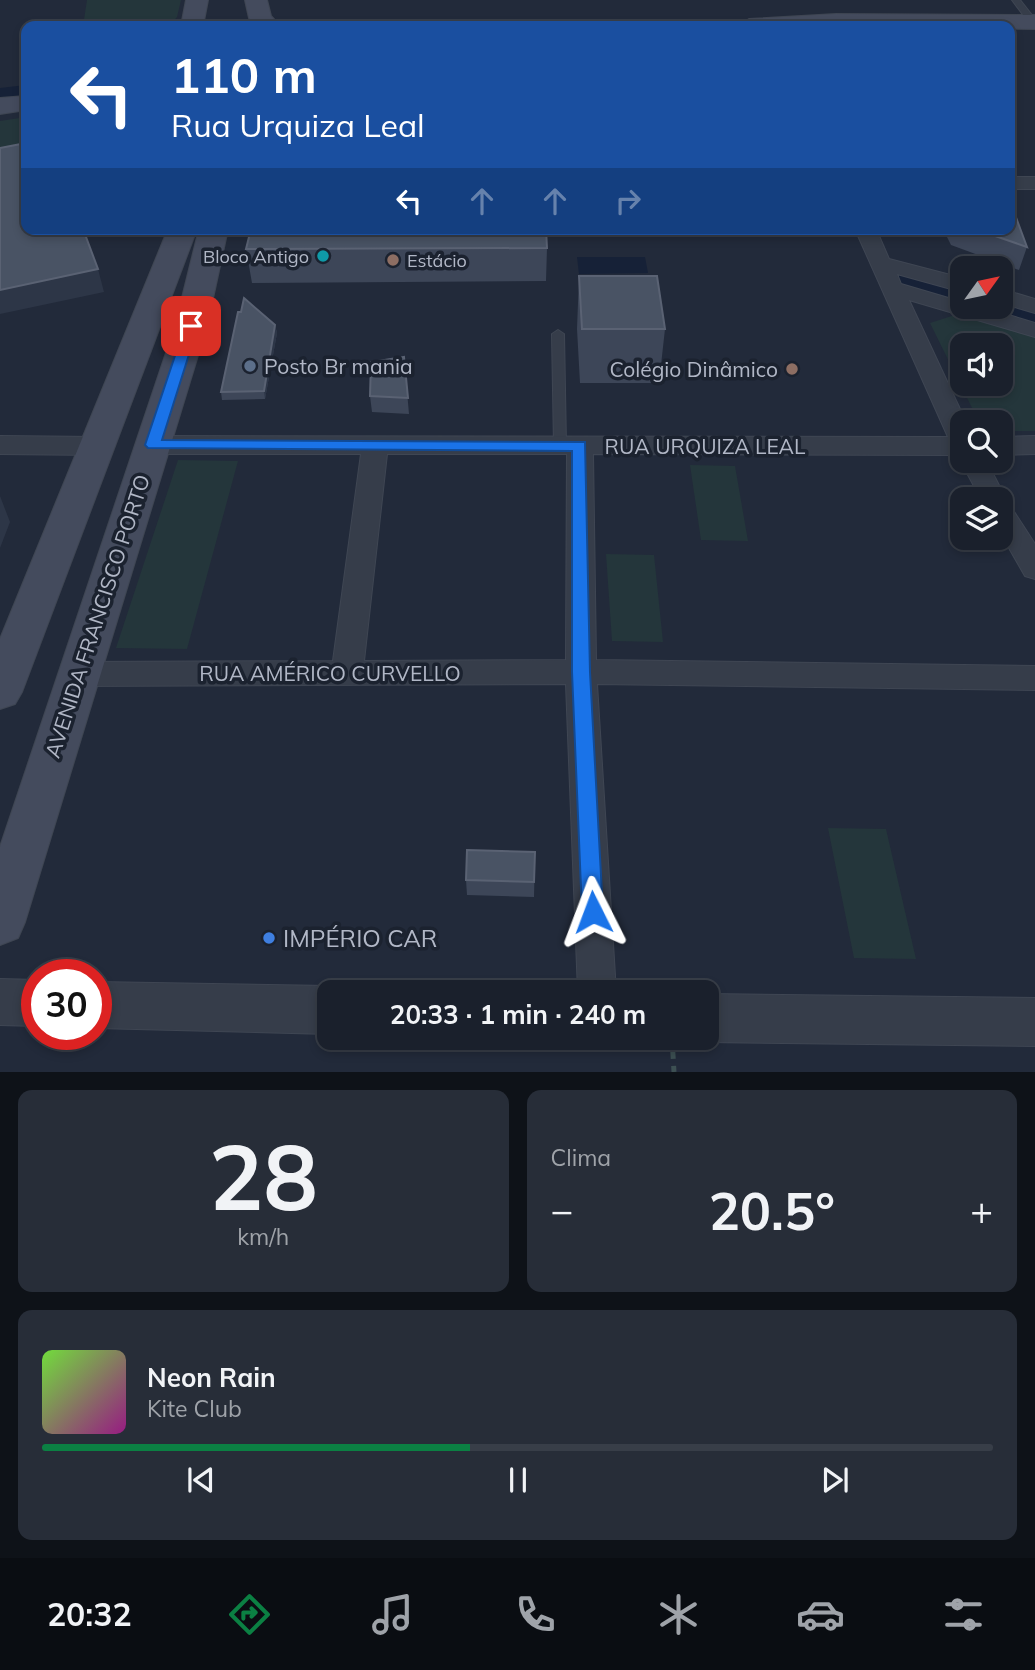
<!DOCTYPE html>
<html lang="pt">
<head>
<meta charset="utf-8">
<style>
	body { margin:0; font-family:Mulish,sans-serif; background:#272d38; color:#f1f3f6; height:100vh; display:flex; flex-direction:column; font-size:26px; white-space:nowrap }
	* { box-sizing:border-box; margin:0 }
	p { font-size:23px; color:#9fa3a9 }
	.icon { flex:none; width:38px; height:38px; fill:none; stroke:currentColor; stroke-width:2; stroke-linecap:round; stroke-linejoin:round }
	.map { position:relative; height:1072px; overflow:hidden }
	.sheet { display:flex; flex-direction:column; gap:18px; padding:18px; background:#0e1218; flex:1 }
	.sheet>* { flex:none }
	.top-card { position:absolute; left:21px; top:21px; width:994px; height:214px; border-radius:14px; box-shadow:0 4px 10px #0003,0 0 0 2px #383e48; background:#1a4fa0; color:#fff; overflow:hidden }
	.needle { width:46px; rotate:57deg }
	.fabs { position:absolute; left:950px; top:256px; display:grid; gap:14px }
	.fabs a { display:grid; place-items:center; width:63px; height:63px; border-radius:14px; background:#1a202c; box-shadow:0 4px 10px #0003,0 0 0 2px #383e48; font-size:35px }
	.speed { position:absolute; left:21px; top:959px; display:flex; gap:14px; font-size:35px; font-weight:700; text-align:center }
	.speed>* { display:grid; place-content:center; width:91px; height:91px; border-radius:50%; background:#1a202c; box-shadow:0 4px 10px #0003,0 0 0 2px #383e48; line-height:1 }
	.speed .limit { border:10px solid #d22; background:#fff; color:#111 }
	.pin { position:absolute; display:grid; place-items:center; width:60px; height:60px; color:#fff; margin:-30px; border-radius:14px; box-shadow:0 4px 10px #0006 }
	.me { position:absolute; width:77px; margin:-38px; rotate:357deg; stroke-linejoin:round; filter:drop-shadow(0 0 5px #0008) }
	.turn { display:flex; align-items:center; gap:24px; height:147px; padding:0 35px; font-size:32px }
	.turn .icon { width:91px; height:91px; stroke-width:2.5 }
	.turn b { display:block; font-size:49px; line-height:60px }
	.lanes { display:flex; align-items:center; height:66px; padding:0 35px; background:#0003; justify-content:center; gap:35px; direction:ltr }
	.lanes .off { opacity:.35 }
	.big { font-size:52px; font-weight:700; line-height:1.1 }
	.sheet .card { flex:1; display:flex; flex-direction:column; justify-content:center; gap:10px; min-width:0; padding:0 24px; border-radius:14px; background:#272d38 }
	.sheet .dial { align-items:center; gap:0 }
	.dial b { font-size:91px; line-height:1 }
	.song { display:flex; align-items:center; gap:21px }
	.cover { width:84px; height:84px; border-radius:10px; background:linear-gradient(135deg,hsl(100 70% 55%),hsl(310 70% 35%)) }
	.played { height:7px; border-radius:4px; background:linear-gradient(90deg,#0b8043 45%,#383e48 45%) }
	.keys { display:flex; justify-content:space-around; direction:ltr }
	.heat { display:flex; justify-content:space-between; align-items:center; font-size:38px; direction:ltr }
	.sheet .tiles { flex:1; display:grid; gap:18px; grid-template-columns:1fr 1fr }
	.card:last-child { grid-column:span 2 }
	.trip { position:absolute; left:317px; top:980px; width:402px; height:70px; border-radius:14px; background:#1a202c; box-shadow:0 4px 10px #0003,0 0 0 2px #383e48; font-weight:700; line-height:70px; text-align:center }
	.dock { display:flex; height:112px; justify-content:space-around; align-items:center; background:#0a0d12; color:#9fa3a9 }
	.dock .icon { width:49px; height:49px }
	.dock .selected { color:#0b8043 }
	.dock b { font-size:32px; color:#f1f3f6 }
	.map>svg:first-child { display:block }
	.green { fill:#24363b; fill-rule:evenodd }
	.water { fill:#162137 }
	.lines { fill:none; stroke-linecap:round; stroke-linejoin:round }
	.canal { fill:#162137; fill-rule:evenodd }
	.service-casing { stroke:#3f4653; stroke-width:2 }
	.minor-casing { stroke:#3f4653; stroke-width:2 }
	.tertiary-casing { stroke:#3f4653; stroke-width:2 }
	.secondary-casing { stroke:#3f4653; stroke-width:2 }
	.path { stroke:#3d5053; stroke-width:5; stroke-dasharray:7 7; stroke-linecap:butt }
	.service { fill:#363d4a; fill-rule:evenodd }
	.minor { fill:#363d4a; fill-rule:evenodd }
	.tertiary { fill:#363d4a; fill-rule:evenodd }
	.secondary { fill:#444b5d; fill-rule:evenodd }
	.wall { fill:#3d4658 }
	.shaded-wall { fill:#2d3647 }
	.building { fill:#495364; stroke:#5a6273; stroke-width:2 }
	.route { fill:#1a73e8; stroke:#114b97; stroke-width:2 }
	.culture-dot { fill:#0f9aa8; stroke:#1b222f; stroke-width:2.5 }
	.education-dot { fill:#8d6e63; stroke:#1b222f; stroke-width:2.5 }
	.service-dot { fill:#5c6f8a; stroke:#1b222f; stroke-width:2.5 }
	.shop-dot { fill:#3f7fe0; stroke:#1b222f; stroke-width:2.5 }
	.labels { text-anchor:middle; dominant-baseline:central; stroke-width:7; stroke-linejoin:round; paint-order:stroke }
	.far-poi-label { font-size:18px; fill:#b1b7c6; stroke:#1b222f; text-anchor:end }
	.poi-label { font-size:21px; fill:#b1b7c6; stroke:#1b222f; text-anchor:start }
	.street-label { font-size:21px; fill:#b1b7c6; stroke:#1b222f }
	.near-poi-label { font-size:24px; fill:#b1b7c6; stroke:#1b222f; text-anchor:start }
</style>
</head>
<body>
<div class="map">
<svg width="1035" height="1072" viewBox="0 0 1035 1072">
	<rect width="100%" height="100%" fill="#222a3a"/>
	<path class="green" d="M87,0H181L177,17L169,26H83Z
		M26,117V159L0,164V121Z
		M961,313L1035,337V431H1001V422H979L930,323ZM962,345H1001V383H962Z
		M178,460L238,461L187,649L116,648Z
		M690,465L735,466L748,541L701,540Z
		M606,554L654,555L663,642L612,641Z
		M828,828L886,829L916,959L854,958Z"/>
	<path class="water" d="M577,257H645L648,273L579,274Z"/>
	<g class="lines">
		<path class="canal" d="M26,85V99L0,102V88Z
			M909,270L962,285V302L899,284L895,278L899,272Z
			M1001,296L1035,306V324L991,311L988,306H1001Z"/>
		<defs>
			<path id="service" d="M1012,0H1020L1035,19V24H1030Z
				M558,330L564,334L566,446L560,450L554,446L552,334Z"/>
			<path id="minor" d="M1010,177H1035V189H1010Z
				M855,229H876L889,259L962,278V292L897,274L901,284L962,302V306H979L1035,323V337L909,300L966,422H962V455L593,454L596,660L1035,666V690L597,684L616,992H578L566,684L78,686L67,683L62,674L67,665L78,662L333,661L361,454H153L144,451L140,445L144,439L153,436L948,437ZM387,454H567L566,660L364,661Z
				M1001,289L1035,299V313L1001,303Z
				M0,436L96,437L105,440L109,446L105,452L96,455L0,454Z
				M1035,436V454L1001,455V437Z
				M962,456V460H986L1007,501L1035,544V579L1025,576L1001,534V499H981L960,460Z"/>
			<path id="tertiary" d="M0,979L37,980V1026L0,1025Z
				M96,982L329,986L343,992H329V1034L96,1028Z
				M707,994L1035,998V1046L707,1042L697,1038H707Z"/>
			<path id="secondary" d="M186,0H208L203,26H181Z
				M245,0H267L271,16L280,26H256L249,18Z
				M836,14L1035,15V29L738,26L749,19Z
				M26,96V110L0,114V98Z
				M168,229H197L22,692L15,704L0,709V639Z
				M199,229H228L207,326L25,922L18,938L0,945V847L175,326Z"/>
		</defs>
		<use href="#service" class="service-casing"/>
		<use href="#minor" class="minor-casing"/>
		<use href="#tertiary" class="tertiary-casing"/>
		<use href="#secondary" class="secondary-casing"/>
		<path class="path" d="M672,1038L674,1072"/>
		<use href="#service" class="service"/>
		<use href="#minor" class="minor"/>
		<use href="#tertiary" class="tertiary"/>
		<use href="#secondary" class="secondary"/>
	</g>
	<path class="wall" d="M251,229H851L850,232L546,230L547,248L546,281L252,283L246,249Z
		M943,229H1010L1027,247L1019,270L951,245Z
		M579,276L665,329L659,383H580L577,329Z
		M275,325L277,333L265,399L222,400L221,392Z
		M404,357L409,414L372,412L370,396Z
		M535,852L534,897L467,895L466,880Z"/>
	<path class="shaded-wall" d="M98,269L104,292L0,314V290Z
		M275,325L277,333L265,399L264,391Z
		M0,496L10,522L0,548Z"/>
	<path class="building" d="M26,143V229H83L98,269L0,290V148Z
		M1010,211L1014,212L1027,247L975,229H1010Z
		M251,229H546L547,248L246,249Z
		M579,276H657L665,329H582Z
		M244,298L275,325L264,391L221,392L238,312H241Z
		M404,357L408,398L370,396L371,362Z
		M467,850L535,852L534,882L466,880Z"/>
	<path class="route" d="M191,322L198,326L162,440L585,442L590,672L603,912L600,919L593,922L585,919L582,912L572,672V451L148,448L145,445L185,326Z"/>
	<circle class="culture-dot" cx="323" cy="256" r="7"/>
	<g class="education-dot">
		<circle cx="393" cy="260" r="7"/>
		<circle cx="792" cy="369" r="7"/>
	</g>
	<circle class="service-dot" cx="250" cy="366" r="7"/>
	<circle class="shop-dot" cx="269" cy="938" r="7"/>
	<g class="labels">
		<g class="far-poi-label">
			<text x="309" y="256">Bloco Antigo</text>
			<text x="407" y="260" text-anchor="start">Estácio</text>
		</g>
		<g class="poi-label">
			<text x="264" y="366">Posto Br mania</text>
			<text x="778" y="369" text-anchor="end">Colégio Dinâmico</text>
		</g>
		<g class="street-label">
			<text x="705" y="446">RUA URQUIZA LEAL</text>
			<text transform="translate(97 616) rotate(-72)">AVENIDA FRANCISCO PORTO</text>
			<text x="330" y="673">RUA AMÉRICO CURVELLO</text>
		</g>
		<g class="near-poi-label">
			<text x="283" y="938">IMPÉRIO CAR</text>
		</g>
	</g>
</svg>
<div class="fabs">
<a><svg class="needle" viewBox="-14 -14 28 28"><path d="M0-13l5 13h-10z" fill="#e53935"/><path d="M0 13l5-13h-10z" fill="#9fa3a9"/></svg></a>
<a><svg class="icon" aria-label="sound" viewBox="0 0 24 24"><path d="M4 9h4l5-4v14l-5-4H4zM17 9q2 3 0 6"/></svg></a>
<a><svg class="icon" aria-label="search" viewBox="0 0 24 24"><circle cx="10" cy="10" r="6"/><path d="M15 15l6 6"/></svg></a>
<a><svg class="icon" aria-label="layers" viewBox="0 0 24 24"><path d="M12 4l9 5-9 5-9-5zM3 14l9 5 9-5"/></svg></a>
</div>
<div class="speed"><div class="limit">30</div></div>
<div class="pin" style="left:191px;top:326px;background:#d93025"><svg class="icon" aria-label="arrive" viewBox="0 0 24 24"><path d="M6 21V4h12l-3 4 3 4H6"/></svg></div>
<svg class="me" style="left:593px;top:912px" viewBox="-20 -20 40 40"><path d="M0-17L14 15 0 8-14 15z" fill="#1a73e8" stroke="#fff" stroke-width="4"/></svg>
<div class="trip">20:33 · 1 min · 240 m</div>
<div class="top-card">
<div class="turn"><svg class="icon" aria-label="left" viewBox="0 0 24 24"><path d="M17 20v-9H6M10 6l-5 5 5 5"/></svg><div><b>110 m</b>Rua Urquiza Leal</div></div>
<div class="lanes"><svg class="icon" aria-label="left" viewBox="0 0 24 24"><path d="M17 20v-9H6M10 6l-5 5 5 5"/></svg><svg class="icon off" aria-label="ahead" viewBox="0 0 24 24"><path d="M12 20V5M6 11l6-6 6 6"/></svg><svg class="icon off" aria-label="ahead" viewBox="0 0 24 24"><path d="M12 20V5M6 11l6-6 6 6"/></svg><svg class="icon off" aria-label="right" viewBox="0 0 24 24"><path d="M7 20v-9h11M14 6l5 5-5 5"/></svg></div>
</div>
</div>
<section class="sheet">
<div class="tiles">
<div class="card dial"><b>28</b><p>km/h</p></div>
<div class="card"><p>Clima</p>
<div class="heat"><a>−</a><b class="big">20.5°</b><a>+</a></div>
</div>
<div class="card">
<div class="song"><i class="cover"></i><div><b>Neon Rain</b><p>Kite Club</p></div></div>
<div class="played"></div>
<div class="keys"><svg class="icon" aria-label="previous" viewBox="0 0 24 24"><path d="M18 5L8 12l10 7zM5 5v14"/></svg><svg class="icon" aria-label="pause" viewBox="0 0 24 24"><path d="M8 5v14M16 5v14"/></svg><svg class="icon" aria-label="next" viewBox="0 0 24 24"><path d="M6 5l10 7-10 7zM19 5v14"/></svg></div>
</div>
</div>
</section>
<nav class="dock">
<b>20:32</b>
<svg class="icon selected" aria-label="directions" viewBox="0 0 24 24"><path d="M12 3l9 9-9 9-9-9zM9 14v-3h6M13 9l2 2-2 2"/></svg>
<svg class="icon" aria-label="music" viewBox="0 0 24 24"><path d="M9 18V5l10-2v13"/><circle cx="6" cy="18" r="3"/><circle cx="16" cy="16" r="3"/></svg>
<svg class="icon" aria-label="phone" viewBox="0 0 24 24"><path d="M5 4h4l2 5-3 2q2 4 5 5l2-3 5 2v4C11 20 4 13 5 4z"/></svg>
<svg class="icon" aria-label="climate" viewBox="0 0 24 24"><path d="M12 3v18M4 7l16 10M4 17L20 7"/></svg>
<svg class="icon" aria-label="car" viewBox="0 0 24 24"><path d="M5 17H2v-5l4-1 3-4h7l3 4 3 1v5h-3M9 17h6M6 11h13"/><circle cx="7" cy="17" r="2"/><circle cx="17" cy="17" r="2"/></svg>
<svg class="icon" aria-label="filters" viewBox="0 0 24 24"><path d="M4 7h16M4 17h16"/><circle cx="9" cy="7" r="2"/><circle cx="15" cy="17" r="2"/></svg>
</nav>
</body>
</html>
